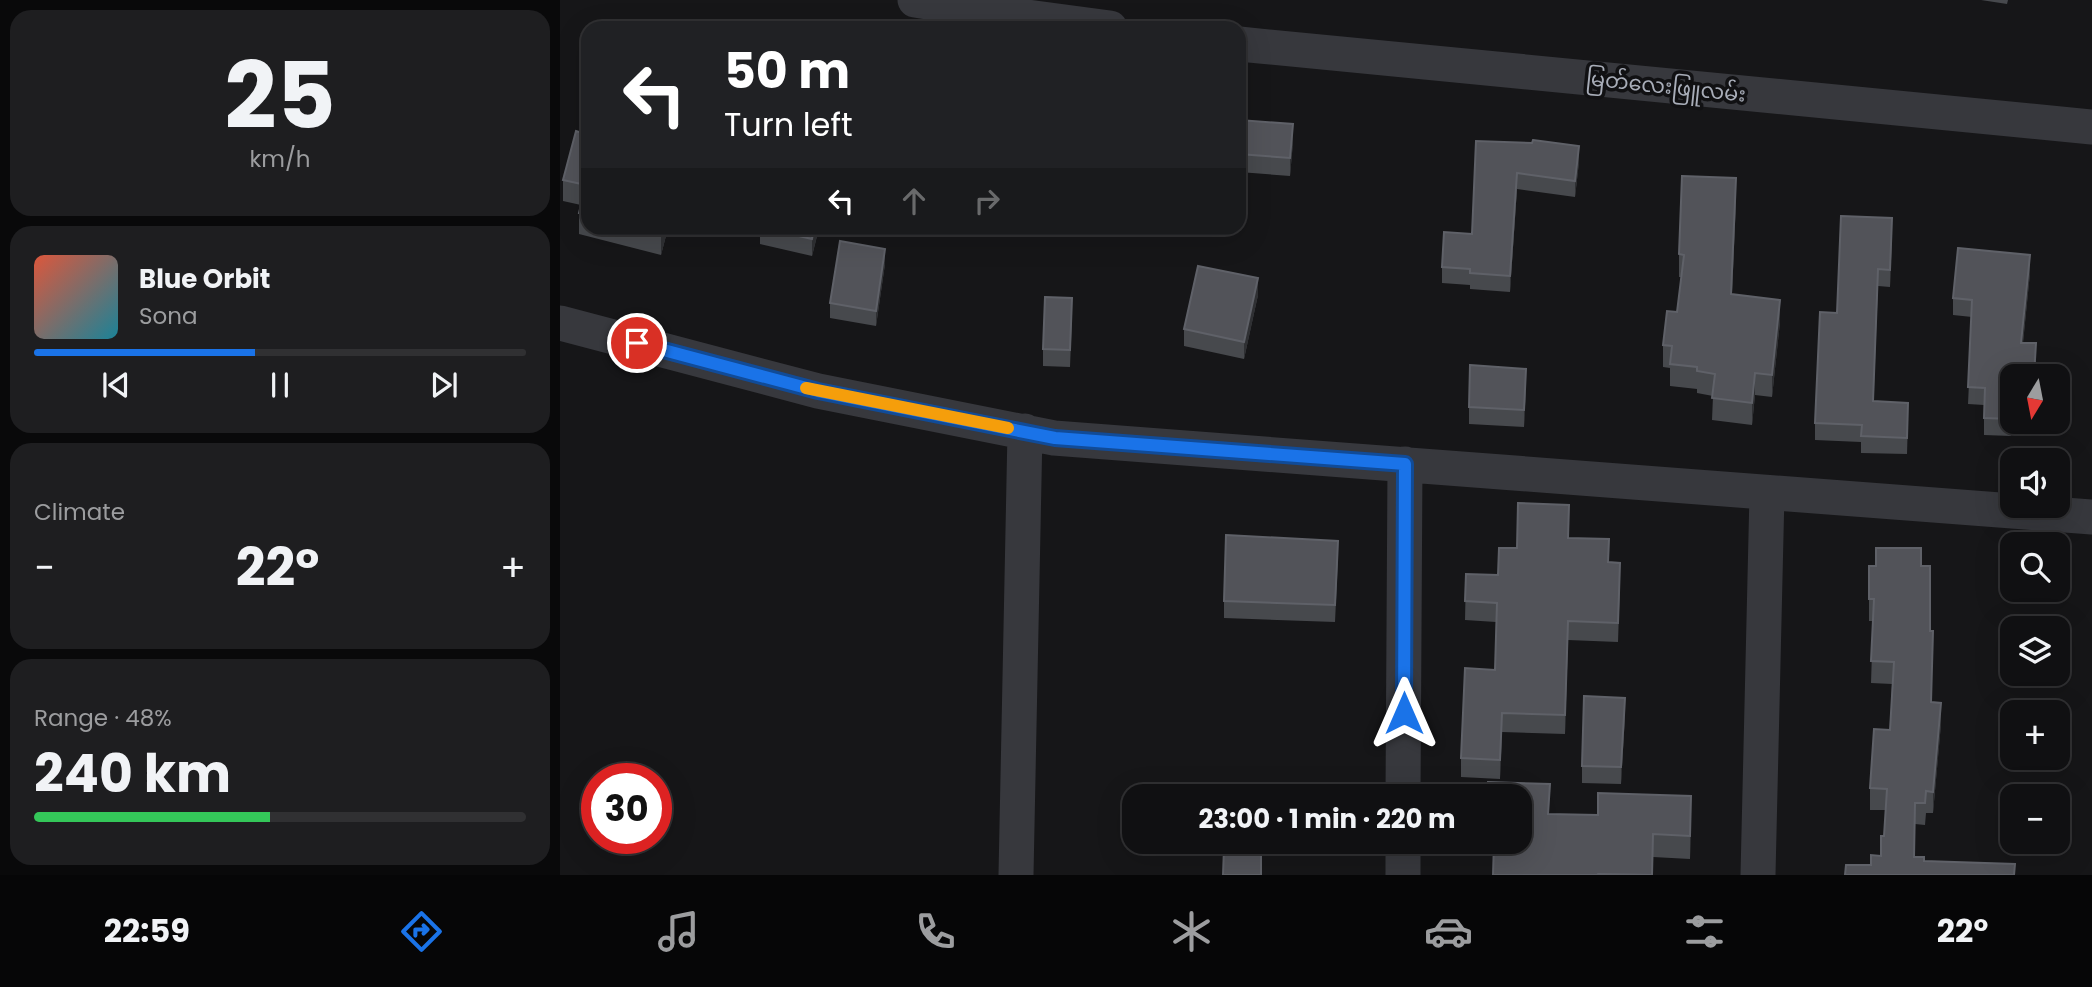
<!DOCTYPE html>
<html lang="en">
<head>
<meta charset="utf-8">
<style>
	body { margin:0; font-family:Poppins,"Noto Sans Myanmar",sans-serif; background:#1e1e20; color:#f1f3f6; height:100vh; display:flex; flex-direction:column; font-size:26px; white-space:nowrap }
	* { box-sizing:border-box; margin:0 }
	p { font-size:23px; color:#9c9d9f }
	.icon { flex:none; width:38px; height:38px; fill:none; stroke:currentColor; stroke-width:2; stroke-linecap:round; stroke-linejoin:round }
	.map { position:relative; flex:1; overflow:hidden }
	.sheet { display:flex; flex-direction:column; gap:10px; padding:10px; background:#09090a; width:560px }
	.sheet>* { flex:none }
	.top-card { position:absolute; left:21px; top:21px; width:665px; height:214px; border-radius:21px; box-shadow:0 7px 28px #0002,0 0 0 2px #303032; background:#202124; color:#fff; overflow:hidden }
	.needle { width:46px; rotate:190deg }
	.controls { position:absolute; left:1440px; top:364px; display:grid; gap:14px }
	.controls a { display:grid; place-items:center; width:70px; height:70px; border-radius:14px; background:#101012; box-shadow:0 7px 28px #0002,0 0 0 2px #303032; font-size:35px }
	.speed { position:absolute; left:21px; top:763px; display:flex; gap:14px; font-size:35px; font-weight:700; text-align:center }
	.speed>* { display:grid; place-content:center; width:91px; height:91px; border-radius:50%; background:#101012; box-shadow:0 7px 28px #0002,0 0 0 2px #303032; line-height:1 }
	.speed .limit { border:10px solid #d22; background:#fff; color:#111 }
	.pin { position:absolute; display:grid; place-items:center; width:60px; height:60px; color:#fff; margin:-30px; border:4px solid #fff; border-radius:50%; box-shadow:0 2px 7px #0007 }
	.me { position:absolute; width:77px; margin:-38px; rotate:0deg; stroke-linejoin:round; filter:drop-shadow(0 0 5px #0008) }
	.turn { display:flex; align-items:center; gap:24px; height:147px; padding:0 28px; font-size:32px }
	.turn .icon { width:91px; height:91px; stroke-width:2.5 }
	.turn b { display:block; font-size:49px; line-height:60px }
	.lanes { display:flex; align-items:center; height:66px; padding:0 28px; background:#0003; justify-content:center; gap:35px; direction:ltr }
	.lanes .off { opacity:.35 }
	.big { font-size:52px; font-weight:700; line-height:1.1 }
	.sheet .widget { flex:1; display:flex; flex-direction:column; justify-content:center; gap:10px; min-width:0; padding:0 24px; border-radius:21px; background:#1e1e20 }
	.sheet .dial { align-items:center; gap:0 }
	.dial b { font-size:91px; line-height:1 }
	.song { display:flex; align-items:center; gap:21px }
	.cover { width:84px; height:84px; border-radius:10px; background:linear-gradient(135deg,hsl(10 70% 55%),hsl(190 70% 35%)) }
	.played { height:7px; border-radius:4px; background:linear-gradient(90deg,#1a73e8 45%,#303032 45%) }
	.keys { display:flex; justify-content:space-around; direction:ltr }
	.heat { display:flex; justify-content:space-between; align-items:center; font-size:38px; direction:ltr }
	.charge { height:10px; border-radius:5px; background:linear-gradient(90deg,#34c759 48%,#303032 0) }
	.trip { position:absolute; left:562px; top:784px; width:410px; height:70px; border-radius:21px; background:#101012; box-shadow:0 7px 28px #0002,0 0 0 2px #303032; font-weight:700; line-height:70px; text-align:center }
	.tab-bar { display:flex; height:112px; justify-content:space-around; align-items:center; background:#060607; color:#9c9d9f }
	.tab-bar .icon { width:49px; height:49px }
	.tab-bar .on { color:#1a73e8 }
	.tab-bar b { font-size:32px; color:#f1f3f6 }
	main { display:flex; flex:1; min-height:0 }
	.map>svg:first-child { display:block }
	.lines { fill:none; stroke-linecap:round; stroke-linejoin:round }
	.street { stroke:#37383d; stroke-width:35 }
	.wall { fill:#47494d }
	.shaded-wall { fill:#2f3033 }
	.building { fill:#525359; stroke:#5f6168; stroke-width:2 }
	.route-casing { stroke:#114b97; stroke-width:18 }
	.route { stroke:#1a73e8; stroke-width:12 }
	.slow { stroke:#f59e0b; stroke-width:12 }
	.labels { text-anchor:middle; dominant-baseline:central; stroke-width:7; stroke-linejoin:round; paint-order:stroke }
	.street-label { font-size:21px; fill:#a8adb8; stroke:#111113 }
</style>
</head>
<body>
<main>
<section class="sheet">
<div class="widget dial"><b>25</b><p>km/h</p></div>
<div class="widget">
<div class="song"><i class="cover"></i><div><b>Blue Orbit</b><p>Sona</p></div></div>
<div class="played"></div>
<div class="keys"><svg class="icon" aria-label="previous" viewBox="0 0 24 24"><path d="M18 5L8 12l10 7zM5 5v14"/></svg><svg class="icon" aria-label="pause" viewBox="0 0 24 24"><path d="M8 5v14M16 5v14"/></svg><svg class="icon" aria-label="next" viewBox="0 0 24 24"><path d="M6 5l10 7-10 7zM19 5v14"/></svg></div>
</div>
<div class="widget"><p>Climate</p>
<div class="heat"><a>−</a><b class="big">22°</b><a>+</a></div>
</div>
<div class="widget"><p>Range · 48%</p><b class="big">240 km</b><div class="charge"></div></div>
</section>
<div class="map">
<svg width="1532" height="875" viewBox="0 0 1532 875">
	<rect width="100%" height="100%" fill="#161618"/>
	<g class="lines">
		<path class="street" d="M355,0L429,12L550,28
			M679,44L1532,127
			M0,323L258,391L494,438L1532,517
			M843,796L845,464
			M456,875L465,431
			M843,875V842
			M1198,875L1207,493"/>
	</g>
	<path class="wall" d="M1421,0H1448L1447,4Z
		M679,120L733,142L730,176L679,172Z
		M28,135V228H126L124,236L107,232L101,255L19,234V213L21,205L3,201V180Z
		M916,141L1019,162L1015,197L957,189L950,292L910,289V285L882,283V267L912,234Z
		M1176,200L1172,294L1220,322L1212,397L1195,395L1192,425L1152,420L1153,396L1137,393V389L1110,386V368L1103,367V345L1117,312L1121,277H1119V254Z
		M200,228H259L252,256L200,244Z
		M1332,235L1330,287L1318,286L1313,401L1348,420L1347,454L1301,453V442L1255,440V423L1277,313Z
		M325,264L316,326L270,318V303Z
		M1470,273L1463,343L1476,361L1475,376H1452L1451,436L1424,435V405L1408,404L1412,317L1393,315V298Z
		M698,295L684,359L624,346V329Z
		M512,316L510,367L483,366V349Z
		M966,386L964,427L909,424V407Z
		M1009,538L1049,562L1060,582L1058,642L1008,640L1005,734L942,732L940,779L901,777V758L935,670L936,622L905,620L906,574L938,575L957,548Z
		M778,558L775,622L664,618V601Z
		M1309,566H1361L1370,631L1372,702L1381,724L1373,813H1366L1365,825L1355,824L1311,865L1321,856L1324,836L1326,810H1310V788L1330,730L1332,684L1311,683L1313,621H1309Z
		M1065,715L1061,784L1022,783V766Z
		M989,814L1131,820L1130,859L1093,857V875H933V853H926V842H959Z"/>
	<path class="shaded-wall" d="M733,124V142L730,176V158Z
		M1019,146V162L1015,197V181Z
		M957,173V189L950,292V276Z
		M1176,178V200L1171,316V294Z
		M1332,218V235L1330,287V270Z
		M103,228H107V232L101,255V234Z
		M254,228H259L252,256V239Z
		M325,249V264L316,326V311Z
		M1470,255V273L1461,360V343Z
		M1318,269V286L1313,418V401Z
		M698,278V295L684,359V342Z
		M1220,300V322L1212,397V375Z
		M966,369V386L964,427V410Z
		M1195,373V395L1192,425V403Z
		M1008,621V640L1005,734V715Z
		M1065,698V715L1061,784V767Z
		M1381,703V724L1373,813V792Z
		M942,713V732L940,779V760Z
		M1131,796V820L1130,859V836Z"/>
	<path class="building" d="M679,120L733,124L730,158L679,154Z
		M16,131L28,135V216L19,213L26,185L3,180Z
		M973,140L1019,146L1015,181L957,173L950,276L910,273V269L882,267L884,232L912,234L916,141L972,143Z
		M1122,176L1176,178L1171,294L1220,300L1212,375L1195,373L1192,403L1152,398L1155,374L1137,371V367L1110,364L1112,346L1103,345L1107,311L1117,312L1124,255L1119,254Z
		M1281,216L1332,218L1330,270L1318,269L1313,401L1348,403L1347,438L1301,436L1302,425L1255,423L1260,312L1277,313Z
		M76,228H103L101,234Z
		M204,228H254L252,239Z
		M280,241L325,249L316,311L270,303Z
		M1398,248L1470,255L1461,343H1476L1474,376H1452L1451,419L1424,418L1425,388L1408,387L1412,300L1393,298Z
		M638,266L698,278L684,342L624,329Z
		M485,297L512,298L510,350L483,349Z
		M910,365L966,369L964,410L909,407Z
		M958,503L1009,505L1008,538L1049,539L1048,562L1060,563L1058,623L1008,621L1005,715L942,713L940,760L901,758L905,668L935,670L937,603L905,601L906,574L938,575L939,548H957Z
		M666,535L778,541L775,605L664,601Z
		M1316,548H1361V566H1370V631H1373L1371,702L1381,703L1373,792L1366,791L1365,803H1355L1354,857H1364V861L1455,864L1454,875H1285L1286,865H1311V855L1321,856V836H1324L1327,789L1310,788L1314,729L1330,730L1334,662L1311,661L1314,599H1309V566H1316Z
		M1024,696L1065,698L1061,767L1022,766Z
		M928,782L990,784L988,814L1038,815V793L1131,796L1130,836L1093,834L1092,875L1038,874L1037,875H933L934,842H959V796H927Z
		M664,848L701,849V875H663Z"/>
	<g class="lines">
		<defs>
			<path id="route" d="M77,343L258,391L495,438L845,464L844,713"/>
		</defs>
		<use href="#route" class="route-casing"/>
		<use href="#route" class="route"/>
		<path class="slow" d="M246,388L448,428"/>
	</g>
	<g class="labels">
		<g class="street-label">
			<text transform="translate(1106 86) rotate(6)">မြတ်လေးဖြူလမ်း</text>
		</g>
	</g>
</svg>
<div class="controls">
<a><svg class="needle" viewBox="-14 -14 28 28"><path d="M0-13l5 13h-10z" fill="#e53935"/><path d="M0 13l5-13h-10z" fill="#9c9d9f"/></svg></a>
<a><svg class="icon" aria-label="sound" viewBox="0 0 24 24"><path d="M4 9h4l5-4v14l-5-4H4zM17 9q2 3 0 6"/></svg></a>
<a><svg class="icon" aria-label="search" viewBox="0 0 24 24"><circle cx="10" cy="10" r="6"/><path d="M15 15l6 6"/></svg></a>
<a><svg class="icon" aria-label="layers" viewBox="0 0 24 24"><path d="M12 4l9 5-9 5-9-5zM3 14l9 5 9-5"/></svg></a>
<a>+</a>
<a>−</a>
</div>
<div class="speed"><div class="limit">30</div></div>
<div class="pin" style="left:77px;top:343px;background:#d93025"><svg class="icon" aria-label="arrive" viewBox="0 0 24 24"><path d="M6 21V4h12l-3 4 3 4H6"/></svg></div>
<svg class="me" style="left:844px;top:713px" viewBox="-20 -20 40 40"><path d="M0-17L14 15 0 8-14 15z" fill="#1a73e8" stroke="#fff" stroke-width="4"/></svg>
<div class="trip">23:00 · 1 min · 220 m</div>
<div class="top-card">
<div class="turn"><svg class="icon" aria-label="left" viewBox="0 0 24 24"><path d="M17 20v-9H6M10 6l-5 5 5 5"/></svg><div><b>50 m</b>Turn left</div></div>
<div class="lanes"><svg class="icon" aria-label="left" viewBox="0 0 24 24"><path d="M17 20v-9H6M10 6l-5 5 5 5"/></svg><svg class="icon off" aria-label="ahead" viewBox="0 0 24 24"><path d="M12 20V5M6 11l6-6 6 6"/></svg><svg class="icon off" aria-label="right" viewBox="0 0 24 24"><path d="M7 20v-9h11M14 6l5 5-5 5"/></svg></div>
</div>
</div>
</main>
<nav class="tab-bar">
<b>22:59</b>
<svg class="icon on" aria-label="directions" viewBox="0 0 24 24"><path d="M12 3l9 9-9 9-9-9zM9 14v-3h6M13 9l2 2-2 2"/></svg>
<svg class="icon" aria-label="music" viewBox="0 0 24 24"><path d="M9 18V5l10-2v13"/><circle cx="6" cy="18" r="3"/><circle cx="16" cy="16" r="3"/></svg>
<svg class="icon" aria-label="phone" viewBox="0 0 24 24"><path d="M5 4h4l2 5-3 2q2 4 5 5l2-3 5 2v4C11 20 4 13 5 4z"/></svg>
<svg class="icon" aria-label="climate" viewBox="0 0 24 24"><path d="M12 3v18M4 7l16 10M4 17L20 7"/></svg>
<svg class="icon" aria-label="car" viewBox="0 0 24 24"><path d="M5 17H2v-5l4-1 3-4h7l3 4 3 1v5h-3M9 17h6M6 11h13"/><circle cx="7" cy="17" r="2"/><circle cx="17" cy="17" r="2"/></svg>
<svg class="icon" aria-label="filters" viewBox="0 0 24 24"><path d="M4 7h16M4 17h16"/><circle cx="9" cy="7" r="2"/><circle cx="15" cy="17" r="2"/></svg>
<b>22°</b>
</nav>
</body>
</html>
